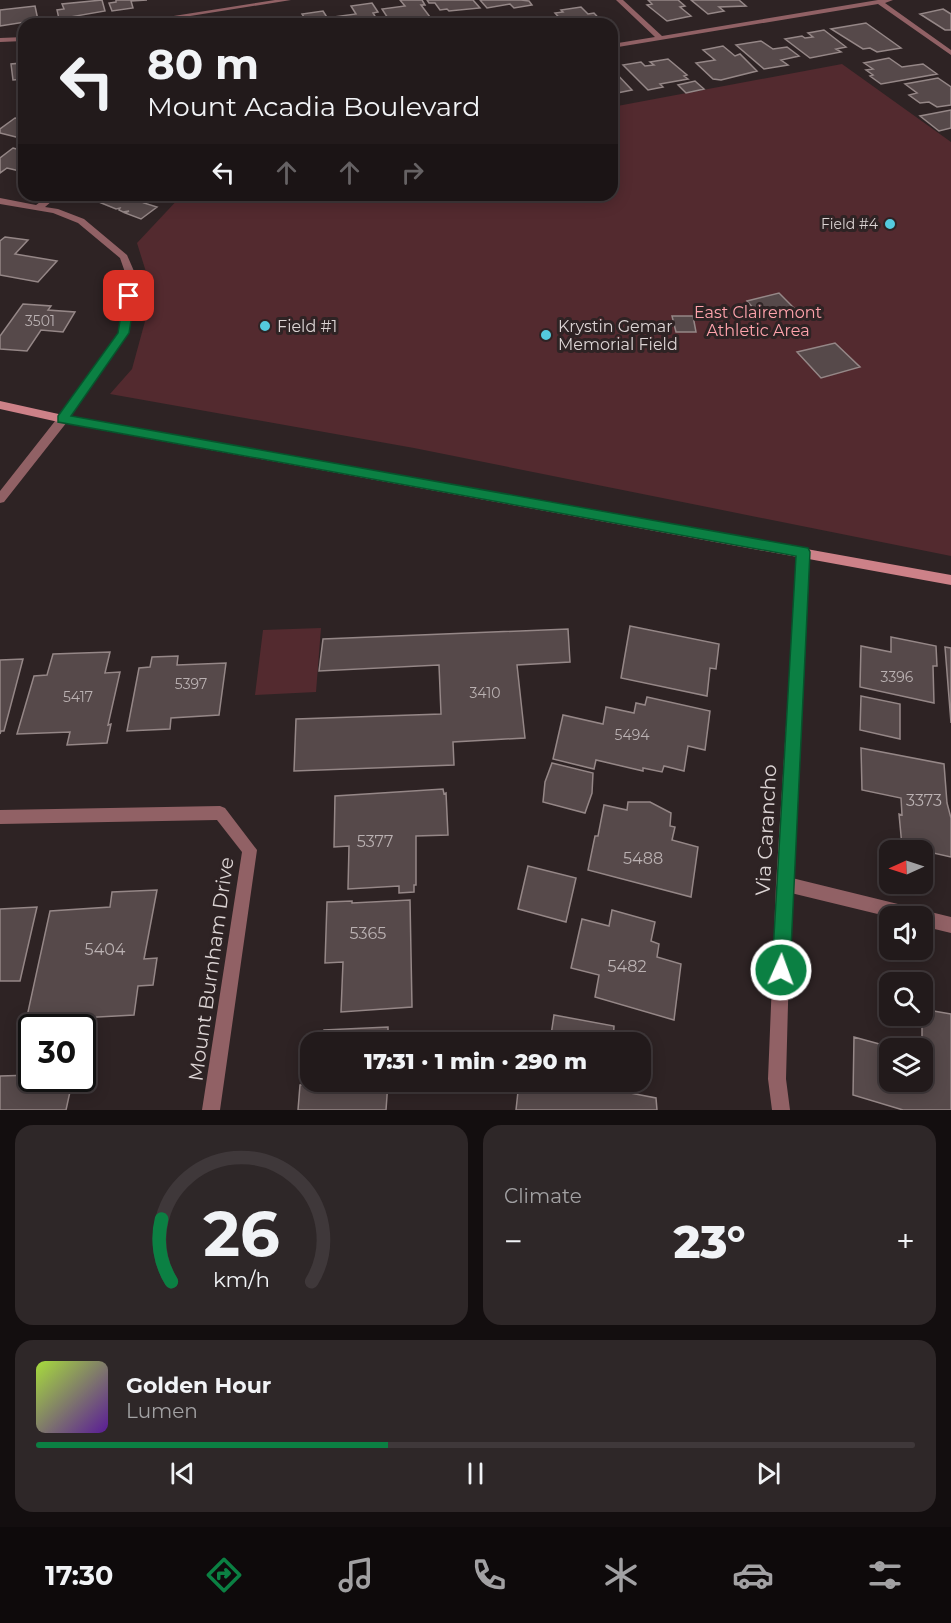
<!DOCTYPE html>
<html lang="en">
<head>
<meta charset="utf-8">
<style>
	body { margin:0; font-family:Montserrat,sans-serif; background:#2e2728; color:#f1f3f6; height:100vh; display:flex; flex-direction:column; font-size:22px; white-space:nowrap }
	* { box-sizing:border-box; margin:0 }
	p { font-size:20px; color:#a2a1a3 }
	.icon { flex:none; width:33px; height:33px; fill:none; stroke:currentColor; stroke-width:2; stroke-linecap:round; stroke-linejoin:round }
	.map { position:relative; height:1110px; overflow:hidden }
	.panel { display:flex; flex-direction:column; gap:15px; padding:15px; background:#130e0f; flex:1 }
	.panel>* { flex:none }
	.banner { position:absolute; left:18px; top:18px; width:600px; height:183px; border-radius:18px; box-shadow:0 3px 15px #0003,0 0 0 2px #3f383a; background:#221a1b; color:#f1f3f6; overflow:hidden }
	.needle { width:39px; rotate:267deg }
	.buttons { position:absolute; left:879px; top:840px; display:grid; gap:12px }
	.buttons a { display:grid; place-items:center; width:54px; height:54px; border-radius:12px; background:#221a1b; box-shadow:0 3px 15px #0003,0 0 0 2px #3f383a; font-size:30px }
	.speed { position:absolute; left:18px; top:1014px; display:flex; gap:12px; font-size:30px; font-weight:700; text-align:center }
	.speed>* { display:grid; place-content:center; width:78px; height:78px; border-radius:50%; background:#221a1b; box-shadow:0 3px 15px #0003,0 0 0 2px #3f383a; line-height:1 }
	.speed .limit { border:3px solid #111; border-radius:9px; background:#fff; color:#111 }
	.pin { position:absolute; display:grid; place-items:center; width:51px; height:51px; color:#fff; margin:-26px; border-radius:12px; box-shadow:0 3px 9px #0006 }
	.me { position:absolute; width:66px; margin:-33px; rotate:2deg; stroke-linejoin:round; filter:drop-shadow(0 0 4px #0008) }
	.turn { display:flex; align-items:center; gap:21px; height:126px; padding:0 30px; font-size:27px }
	.turn .icon { width:78px; height:78px; stroke-width:2.5 }
	.turn b { display:block; font-size:42px; line-height:51px }
	.lanes { display:flex; align-items:center; height:57px; padding:0 30px; background:#0003; justify-content:center; gap:30px; direction:ltr }
	.lanes .off { opacity:.35 }
	.big { font-size:45px; font-weight:800; line-height:1.1 }
	.panel .tile { flex:1; display:flex; flex-direction:column; justify-content:center; gap:9px; min-width:0; padding:0 21px; border-radius:18px; background:#2e2728 }
	.panel .dial { align-items:center; gap:0 }
	.dial svg { height:156px; overflow:visible; fill:none; stroke:#3f383a; stroke-width:7; stroke-linecap:round; text-anchor:middle }
	.dial text { fill:#f1f3f6; stroke:none }
	.song { display:flex; align-items:center; gap:18px }
	.cover { width:72px; height:72px; border-radius:9px; background:linear-gradient(135deg,hsl(80 70% 55%),hsl(270 70% 35%)) }
	.played { height:6px; border-radius:3px; background:linear-gradient(90deg,#0b8043 40%,#3f383a 40%) }
	.keys { display:flex; justify-content:space-around; direction:ltr }
	.heat { display:flex; justify-content:space-between; align-items:center; font-size:33px; direction:ltr }
	.panel .tiles { flex:1; display:grid; gap:15px; grid-template-columns:1fr 1fr }
	.tile:last-child { grid-column:span 2 }
	.trip { position:absolute; left:300px; top:1032px; width:351px; height:60px; border-radius:18px; background:#221a1b; box-shadow:0 3px 15px #0003,0 0 0 2px #3f383a; font-weight:800; line-height:60px; text-align:center }
	.dock { display:flex; height:96px; justify-content:space-around; align-items:center; background:#0e0a0b; color:#a2a1a3 }
	.dock .icon { width:42px; height:42px }
	.dock .active { color:#0b8043 }
	.dock b { font-size:27px; color:#f1f3f6 }
	.map>svg:first-child { display:block }
	.green { fill:#532a2f }
	.building { fill:#56494a; stroke:#958787; stroke-width:1.5 }
	.lines { fill:none; stroke-linecap:round; stroke-linejoin:round }
	.minor { fill:#916165; fill-rule:evenodd }
	.secondary { fill:#cd8188; fill-rule:evenodd }
	.route { fill:#0b8043; stroke:#07532c; stroke-width:1.5 }
	.poi-dot { fill:#54cade; stroke:#2e2324; stroke-width:2 }
	.labels { text-anchor:middle; dominant-baseline:central; stroke-width:6; stroke-linejoin:round; paint-order:stroke }
	.far-poi-label { font-size:14px; fill:#dcd4d4; stroke:#2e2324; text-anchor:end }
	.number-label { font-size:14px; fill:#bab1b2 }
	.park-label { font-size:16px; fill:#ffa3ac; stroke:#2e2324 }
	.poi-label { font-size:16px; fill:#dcd4d4; stroke:#2e2324; text-anchor:start }
	.near-number-label { font-size:16px; fill:#bab1b2 }
	.near-street-label { font-size:20px; fill:#dcd4d4; stroke:#2e2324 }
</style>
</head>
<body>
<div class="map">
<svg width="951" height="1110" viewBox="0 0 951 1110">
	<rect width="100%" height="100%" fill="#2e2324"/>
	<path class="green" d="M842,64L951,142V556L414,448L110,394L132,369L147,314L151,288L137,243L182,195H612V107Z
		M321,628L316,692L255,695L263,630Z"/>
	<path class="building" d="M102,0L105,11L59,19L57,10L64,9L62,4Z
		M116,0H147L131,1L133,8L112,11L109,3L116,2Z
		M400,0H422L425,5H421L430,17H427L429,20L417,22L415,19L391,23L382,9L405,6Z
		M427,0H473L480,8L449,11L447,9L440,10L435,3H429Z
		M480,0H521L529,1L532,5L514,8L510,4L487,8Z
		M648,0H678L685,6L680,7L691,16L667,21L647,5L652,4Z
		M691,0H739L746,6L719,7L724,11L708,14Z
		M372,3L378,12L373,13L380,24H337L333,17L356,14L351,6Z
		M35,6L38,20L0,26V10Z
		M581,7L588,14L594,13L604,24L564,23L555,13L563,12L561,10Z
		M943,9L951,14V30H945L920,14Z
		M323,11L328,19L320,20L322,24H284L306,20L302,14Z
		M274,18L277,24H241L251,23L250,21Z
		M537,19L541,22L551,21L554,24H524L521,21Z
		M866,23L901,48L877,52L870,48L863,49L831,29Z
		M824,30L846,47L836,49L841,52L810,58L785,39L802,36L805,38L813,37L808,33Z
		M761,41L773,49L787,47L799,56L781,60L788,65L764,69L736,45Z
		M723,46L735,56L740,54L757,71L721,80L713,79L696,63L715,60L703,50Z
		M24,54V79L13,80L11,64L21,63L20,55Z
		M889,58L902,67L923,64L937,74L881,84L870,76L873,75L866,70L873,69L864,63Z
		M668,59L687,75L684,76L688,79L660,84L663,87L648,90L623,65L641,62L645,66L654,65L650,62Z
		M612,69L632,90L612,94Z
		M938,78L951,87V105L937,107L929,102L920,103L909,95L917,93L905,84Z
		M695,81L704,89L686,93L678,85Z
		M951,110V128L939,131L920,116Z
		M15,118L24,121V139L0,133V129Z
		M13,148L24,151V172L7,168L0,173V158Z
		M101,195H154L144,203L157,207L141,219L125,213L129,211L123,212L119,210L120,208L116,209L94,200Z
		M5,237L28,240L15,254L57,261L38,282L0,275V241Z
		M779,293L796,310L763,319L747,301Z
		M23,304L51,306L48,310L75,312L63,332L41,330L27,351L0,349V336Z
		M672,316H693L696,332H676Z
		M835,343L860,367L821,378L797,352Z
		M630,626L719,644L716,669L710,668L707,696L621,678Z
		M568,629L570,662L517,665L525,738L453,742L454,765L294,771L296,719L441,714L439,665L319,671L323,639Z
		M891,637L936,646L937,666H933L934,703L860,687L861,646L891,652Z
		M945,647L951,648V723Z
		M110,652L105,673L120,672L108,725L111,724L107,743L67,745L70,732L17,734L34,676L47,675L53,654Z
		M178,656L177,665L226,663L219,715L171,718L170,729L127,731L139,668L150,667L152,657Z
		M23,659L4,731H1L0,734V660Z
		M861,696L900,704V739L860,730Z
		M647,697L710,711L705,750L688,746L684,771L664,766L662,772L643,768V771L596,760L594,769L553,759L563,715L603,724L606,707L634,713L636,703L645,705Z
		M861,748L944,764L947,803L951,818V857L902,846L899,814L902,815L901,798L862,790Z
		M552,763L593,773L592,793L585,813L543,802L545,782Z
		M443,789L444,794L446,793L448,835L416,836V885H414V892L399,893V886L348,889L349,846L334,847L335,796Z
		M628,802H650L671,813L670,826L675,827L672,840L698,847L691,897L588,870L595,836H598L604,805L627,810Z
		M528,866L576,878L566,922L518,909Z
		M157,890L144,959L157,958L153,985L138,986L134,1015L26,1021L50,911L110,907L112,892Z
		M410,900L412,1007L341,1012L343,962L325,963L327,902L352,901V903Z
		M37,907L20,981H0V909Z
		M612,910L655,922L651,941L659,944L657,957L681,964L674,1020L595,997L599,975L571,968L582,919L609,926Z
		M922,1009L951,1014V1110H903L853,1095L854,1037L894,1048H890V1082H922Z
		M554,1015L614,1026L613,1042H550Z
		M388,1027V1033L410,1032V1042H323L324,1030Z
		M32,1075V1078H73L66,1110H0V1076Z
		M317,1082H388L386,1110H298L300,1085L317,1084Z
		M519,1082L554,1085V1082H609V1089L656,1098L657,1110H516Z"/>
	<g class="lines">
		<path class="minor" d="M275,0H291L140,24H123Z
			M616,0H623L662,36L878,0H893L885,3L951,50V55L878,4L612,48V44L655,37Z
			M24,37V41L0,42V38Z
			M50,195H59L45,207L58,209L84,219L127,255L137,278L129,333L67,422L4,502L0,503V491L59,416L119,333L127,278L120,258L78,223L53,213L0,204V198L36,205Z
			M803,547L807,549L809,552L792,878L951,917V933L922,926V916L890,917L791,893L786,1079L790,1110H772L768,1079L776,884L797,552L799,549Z
			M220,806L225,808L257,850L220,1110H202L242,852L217,820L0,824V810Z"/>
		<path class="secondary" d="M0,401L63,415L951,575V585L63,423L0,409Z"/>
	</g>
	<path class="route" d="M129,293L135,296L129,333L71,416L808,548L810,552L790,970L787,977L781,980L774,977L772,970L796,556L58,422V416L118,333L124,296Z"/>
	<g class="poi-dot">
		<circle cx="890" cy="224" r="6"/>
		<circle cx="265" cy="326" r="6"/>
		<circle cx="546" cy="335" r="6"/>
	</g>
	<g class="labels">
		<g class="far-poi-label">
			<text x="878" y="224">Field #4</text>
		</g>
		<g class="number-label">
			<text x="40" y="321">3501</text>
			<text x="897" y="677">3396</text>
			<text x="191" y="684">5397</text>
			<text x="485" y="693">3410</text>
			<text x="78" y="697">5417</text>
			<text x="632" y="735">5494</text>
		</g>
		<g class="park-label">
			<text x="758" y="312">East Clairemont<tspan x="758" dy="18">Athletic Area</tspan></text>
		</g>
		<g class="poi-label">
			<text x="277" y="326">Field #1</text>
			<text x="558" y="326">Krystin Gemar<tspan x="558" dy="18">Memorial Field</tspan></text>
		</g>
		<g class="near-number-label">
			<text x="924" y="800">3373</text>
			<text x="375" y="841">5377</text>
			<text x="643" y="858">5488</text>
			<text x="368" y="933">5365</text>
			<text x="105" y="949">5404</text>
			<text x="627" y="966">5482</text>
		</g>
		<g class="near-street-label">
			<text transform="translate(766 830) rotate(-87)">Via Carancho</text>
			<text transform="translate(211 969) rotate(-82)">Mount Burnham Drive</text>
		</g>
	</g>
</svg>
<div class="buttons">
<a><svg class="needle" viewBox="-14 -14 28 28"><path d="M0-13l5 13h-10z" fill="#e53935"/><path d="M0 13l5-13h-10z" fill="#a2a1a3"/></svg></a>
<a><svg class="icon" aria-label="sound" viewBox="0 0 24 24"><path d="M4 9h4l5-4v14l-5-4H4zM17 9q2 3 0 6"/></svg></a>
<a><svg class="icon" aria-label="search" viewBox="0 0 24 24"><circle cx="10" cy="10" r="6"/><path d="M15 15l6 6"/></svg></a>
<a><svg class="icon" aria-label="layers" viewBox="0 0 24 24"><path d="M12 4l9 5-9 5-9-5zM3 14l9 5 9-5"/></svg></a>
</div>
<div class="speed"><div class="limit">30</div></div>
<div class="pin" style="left:129px;top:296px;background:#d93025"><svg class="icon" aria-label="arrive" viewBox="0 0 24 24"><path d="M6 21V4h12l-3 4 3 4H6"/></svg></div>
<svg class="me" style="left:781px;top:970px" viewBox="-20 -20 40 40"><circle r="17" fill="#0b8043" stroke="#fff" stroke-width="3"/><path d="M0-11L8 9 0 5-8 9z" fill="#fff"/></svg>
<div class="trip">17:31 · 1 min · 290 m</div>
<div class="banner">
<div class="turn"><svg class="icon" aria-label="left" viewBox="0 0 24 24"><path d="M17 20v-9H6M10 6l-5 5 5 5"/></svg><div><b>80 m</b>Mount Acadia Boulevard</div></div>
<div class="lanes"><svg class="icon" aria-label="left" viewBox="0 0 24 24"><path d="M17 20v-9H6M10 6l-5 5 5 5"/></svg><svg class="icon off" aria-label="ahead" viewBox="0 0 24 24"><path d="M12 20V5M6 11l6-6 6 6"/></svg><svg class="icon off" aria-label="ahead" viewBox="0 0 24 24"><path d="M12 20V5M6 11l6-6 6 6"/></svg><svg class="icon off" aria-label="right" viewBox="0 0 24 24"><path d="M7 20v-9h11M14 6l5 5-5 5"/></svg></div>
</div>
</div>
<section class="panel">
<div class="tiles">
<div class="tile dial"><svg viewBox="0 0 100 80">
<path d="M14 69A42 42 0 1 1 86 69"/>
<path d="M14 69A42 42 0 0 1 9 37" stroke="#0b8043"/>
<text x="50" y="56" font-size="32" font-weight="700">26</text>
<text x="50" y="72" font-size="11">km/h</text>
</svg></div>
<div class="tile"><p>Climate</p>
<div class="heat"><a>−</a><b class="big">23°</b><a>+</a></div>
</div>
<div class="tile">
<div class="song"><i class="cover"></i><div><b>Golden Hour</b><p>Lumen</p></div></div>
<div class="played"></div>
<div class="keys"><svg class="icon" aria-label="previous" viewBox="0 0 24 24"><path d="M18 5L8 12l10 7zM5 5v14"/></svg><svg class="icon" aria-label="pause" viewBox="0 0 24 24"><path d="M8 5v14M16 5v14"/></svg><svg class="icon" aria-label="next" viewBox="0 0 24 24"><path d="M6 5l10 7-10 7zM19 5v14"/></svg></div>
</div>
</div>
</section>
<nav class="dock">
<b>17:30</b>
<svg class="icon active" aria-label="directions" viewBox="0 0 24 24"><path d="M12 3l9 9-9 9-9-9zM9 14v-3h6M13 9l2 2-2 2"/></svg>
<svg class="icon" aria-label="music" viewBox="0 0 24 24"><path d="M9 18V5l10-2v13"/><circle cx="6" cy="18" r="3"/><circle cx="16" cy="16" r="3"/></svg>
<svg class="icon" aria-label="phone" viewBox="0 0 24 24"><path d="M5 4h4l2 5-3 2q2 4 5 5l2-3 5 2v4C11 20 4 13 5 4z"/></svg>
<svg class="icon" aria-label="climate" viewBox="0 0 24 24"><path d="M12 3v18M4 7l16 10M4 17L20 7"/></svg>
<svg class="icon" aria-label="car" viewBox="0 0 24 24"><path d="M5 17H2v-5l4-1 3-4h7l3 4 3 1v5h-3M9 17h6M6 11h13"/><circle cx="7" cy="17" r="2"/><circle cx="17" cy="17" r="2"/></svg>
<svg class="icon" aria-label="filters" viewBox="0 0 24 24"><path d="M4 7h16M4 17h16"/><circle cx="9" cy="7" r="2"/><circle cx="15" cy="17" r="2"/></svg>
</nav>
</body>
</html>
